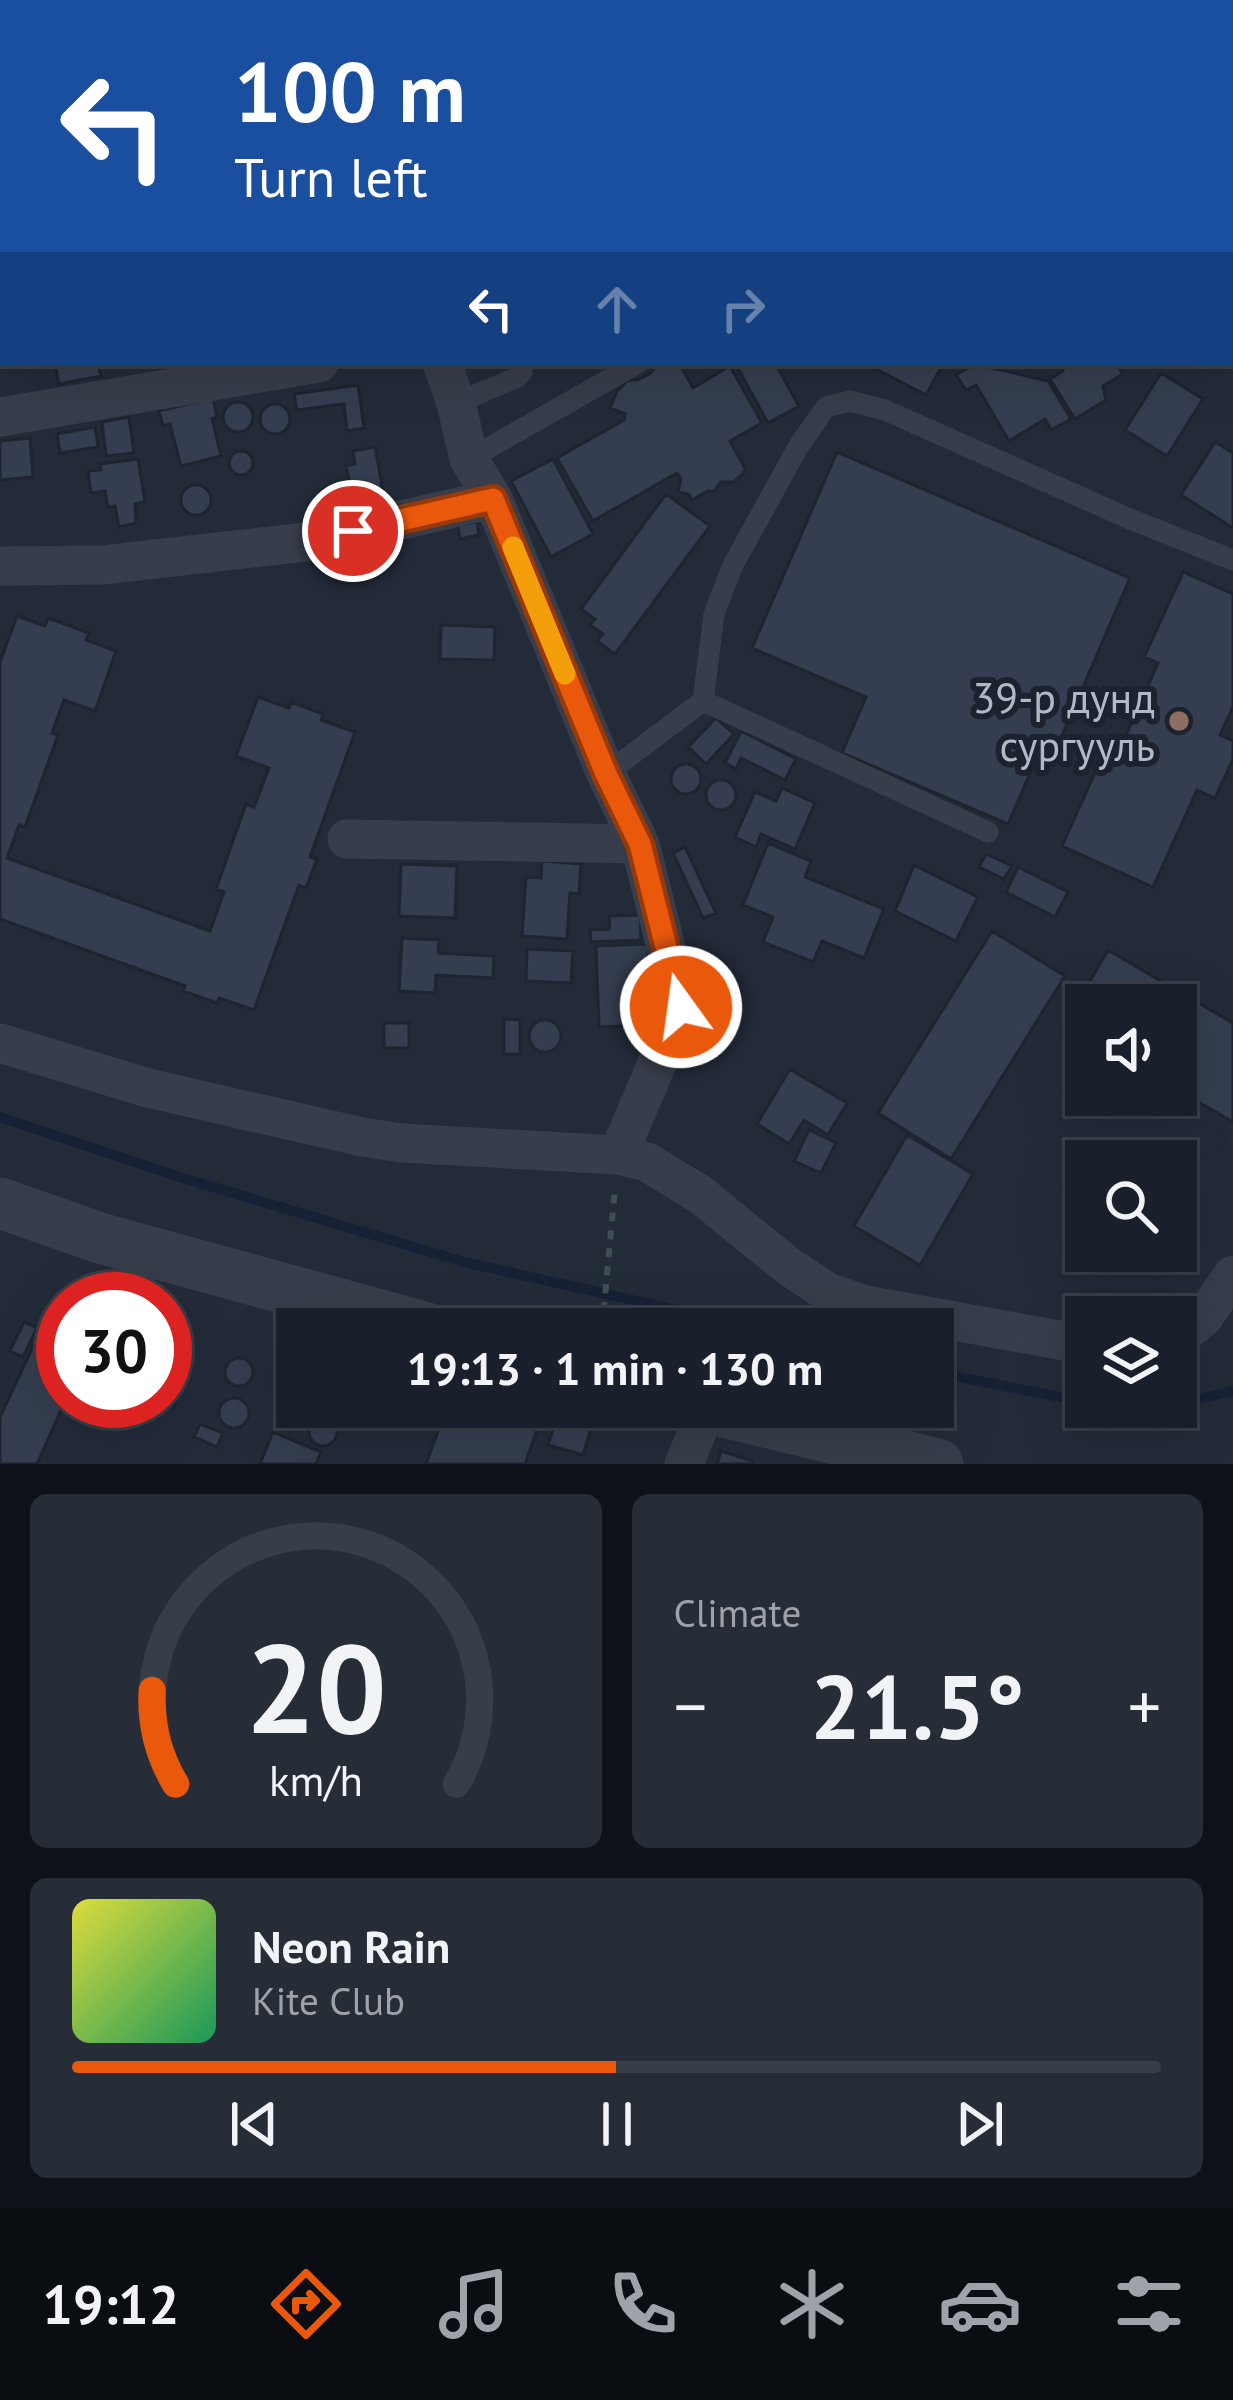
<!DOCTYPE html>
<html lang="en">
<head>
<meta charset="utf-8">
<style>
	body { margin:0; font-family:"PT Sans",sans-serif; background:#272d37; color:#f1f3f6; height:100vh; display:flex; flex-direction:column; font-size:45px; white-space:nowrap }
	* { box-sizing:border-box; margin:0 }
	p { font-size:39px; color:#9fa3a9 }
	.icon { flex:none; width:66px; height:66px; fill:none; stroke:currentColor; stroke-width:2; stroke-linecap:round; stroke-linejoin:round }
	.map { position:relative; height:1464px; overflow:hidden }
	.drawer { display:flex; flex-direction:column; gap:30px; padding:30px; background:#0e1218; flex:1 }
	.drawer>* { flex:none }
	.banner { position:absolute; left:0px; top:0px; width:1233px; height:366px; box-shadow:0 12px 48px #0002,0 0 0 3px #383e47; background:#1a4fa0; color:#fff; overflow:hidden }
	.controls { position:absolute; left:1065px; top:984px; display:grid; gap:24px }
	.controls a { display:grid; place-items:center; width:132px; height:132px; border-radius:0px; background:#1a202b; box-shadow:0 12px 48px #0002,0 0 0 3px #383e47; font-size:60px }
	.speed { position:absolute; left:36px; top:1272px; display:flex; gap:24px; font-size:60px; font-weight:700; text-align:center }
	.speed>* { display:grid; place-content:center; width:156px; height:156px; border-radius:50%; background:#1a202b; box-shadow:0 12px 48px #0002,0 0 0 3px #383e47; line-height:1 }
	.speed .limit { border:18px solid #d22; background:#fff; color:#111 }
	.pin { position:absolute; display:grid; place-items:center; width:102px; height:102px; color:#fff; margin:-51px; border:6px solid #fff; border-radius:50%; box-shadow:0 3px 12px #0007 }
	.me { position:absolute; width:132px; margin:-66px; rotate:346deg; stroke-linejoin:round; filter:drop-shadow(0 0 9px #0008) }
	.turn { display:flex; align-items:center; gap:42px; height:252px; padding:0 36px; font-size:54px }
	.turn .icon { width:156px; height:156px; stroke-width:2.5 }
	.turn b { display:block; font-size:84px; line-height:102px }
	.lanes { display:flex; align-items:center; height:114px; padding:0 36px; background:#0003; justify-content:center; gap:60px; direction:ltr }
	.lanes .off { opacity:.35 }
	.big { font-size:90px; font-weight:800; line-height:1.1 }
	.drawer .tile { flex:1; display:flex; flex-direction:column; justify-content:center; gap:18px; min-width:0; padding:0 42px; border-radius:18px; background:#272d37 }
	.drawer .dial { align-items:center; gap:0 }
	.dial svg { height:312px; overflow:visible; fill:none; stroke:#383e47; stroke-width:7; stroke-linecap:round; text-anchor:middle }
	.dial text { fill:#f1f3f6; stroke:none }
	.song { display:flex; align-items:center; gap:36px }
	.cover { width:144px; height:144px; border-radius:18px; background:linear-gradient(135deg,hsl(60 70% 55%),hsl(150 70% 35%)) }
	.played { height:12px; border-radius:6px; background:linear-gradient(90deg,#ea580c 50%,#383e47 50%) }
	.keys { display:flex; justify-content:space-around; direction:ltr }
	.heat { display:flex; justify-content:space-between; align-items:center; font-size:66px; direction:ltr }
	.drawer .tiles { flex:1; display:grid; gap:30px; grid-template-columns:1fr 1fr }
	.tile:last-child { grid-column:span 2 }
	.trip { position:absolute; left:276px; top:1308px; width:678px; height:120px; border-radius:0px; background:#1a202b; box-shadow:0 12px 48px #0002,0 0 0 3px #383e47; font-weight:800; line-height:120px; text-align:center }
	.tabs { display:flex; height:192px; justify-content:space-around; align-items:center; background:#0a0d11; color:#9fa3a9 }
	.tabs .icon { width:84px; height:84px }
	.tabs .on { color:#ea580c }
	.tabs b { font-size:54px; color:#f1f3f6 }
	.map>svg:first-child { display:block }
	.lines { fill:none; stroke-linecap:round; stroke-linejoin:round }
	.stream { stroke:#172136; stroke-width:10 }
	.building { fill:#353e50; stroke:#1e2430; stroke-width:3 }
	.path { stroke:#3e4f52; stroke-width:6; stroke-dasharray:9 9; stroke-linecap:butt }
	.service { stroke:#373d4a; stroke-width:21 }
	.minor { stroke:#373d4a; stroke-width:39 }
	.tertiary { stroke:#373d4a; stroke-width:51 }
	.route-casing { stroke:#983908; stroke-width:30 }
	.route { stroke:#ea580c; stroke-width:21 }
	.slow { stroke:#f59e0b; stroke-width:21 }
	.education-dot { fill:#8d6e63; stroke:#1c222e; stroke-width:4.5 }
	.labels { text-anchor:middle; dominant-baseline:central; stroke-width:12; stroke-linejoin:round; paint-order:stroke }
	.poi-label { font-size:42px; fill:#b2b8c5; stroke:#1c222e; text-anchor:end }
</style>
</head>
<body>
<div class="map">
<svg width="1233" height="1464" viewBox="0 0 1233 1464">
	<rect width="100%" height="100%" fill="#232b39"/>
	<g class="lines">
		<path class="stream" d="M0,1117L183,1178L464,1262L761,1329
			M933,1372L1086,1402
			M1176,1404L1233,1391
			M1133,1407H1154"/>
	</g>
	<path class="building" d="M55,363H98L101,376L59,384Z
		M679,363L693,388L730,366L762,423L730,441L746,470L734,482H721L714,491H708L692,500L689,494L678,492L681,479L677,473L593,521L557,458L624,420L625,414L610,408L617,391L628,380H637L651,373L656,366Z
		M735,363H775L799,406L768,423Z
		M880,363H940L943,364L926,395L876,369Z
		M1120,363L1117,365L1123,374L1103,386L1106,400L1075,419L1050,379L1063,371L1060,363Z
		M975,364L1048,381L1071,419L1051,430L1045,419L1009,441L976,385L966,390L956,375Z
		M1161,373L1203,399L1167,456L1125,430Z
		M358,385L364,428L347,431L344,404L297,410L294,394Z
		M213,398L217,417L212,419L221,456L181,466L170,424L163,426L159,411Z
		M223 417a15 15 0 1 1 30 0a15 15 0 1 1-30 0Z
		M260 419a15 15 0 1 1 30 0a15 15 0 1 1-30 0Z
		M129,417L134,453L106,456L102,422Z
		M95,427L98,447L60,453L57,434Z
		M30,438L33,477L0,480V441Z
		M1215,442L1233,453V528L1181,495Z
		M375,447L383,491L353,497L346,466L355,464L353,451Z
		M229 463a12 12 0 1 1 24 0a12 12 0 1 1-24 0Z
		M837,452L1130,578L1051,761L1038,755L1008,824L842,753L866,697L752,648Z
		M138,459L145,502L135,504L136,523L119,527L115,506L108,507L105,491L91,493L88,471L101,470L100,464Z
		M553,459L593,534L551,557L511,481Z
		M181 500a15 15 0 1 1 30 0a15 15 0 1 1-30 0Z
		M666,494L710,526L615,654L597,641L603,634L590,625L595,619L581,609Z
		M477,522L479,535L460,539L458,525Z
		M1183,572L1233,594V707L1220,735L1233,741V759L1215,798L1197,790L1153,887L1062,846L1098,766L1110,771L1158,663L1144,657Z
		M17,616L45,626L48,618L89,633L86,640L116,651L95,711L64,700L52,733L58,735L25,827L19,825L7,858L210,931L224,892L216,889L246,804L254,807L269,768L236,756L258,697L289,708L291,702L323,714L321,720L355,732L310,857L317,859L306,888L299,885L254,1010L219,998L217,1003L183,991L185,986L0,919V662Z
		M441,625L495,627L494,660L440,659Z
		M716,718L734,734L706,764L688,747Z
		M741,731L796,759L785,780L741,758L736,769L725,763Z
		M671 779a15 15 0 1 1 30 0a15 15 0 1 1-30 0Z
		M706 795a15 15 0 1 1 30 0a15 15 0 1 1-30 0Z
		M782,788L815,803L795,849L761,834L756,847L735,837L755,792L776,801Z
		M768,843L811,861L805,877L884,909L864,958L822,941L813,962L763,942L773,917L743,905Z
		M685,847L716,913L703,918L673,853Z
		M986,854L1012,866L1004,879L979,867Z
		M542,861L581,864L579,894L570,893L567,939L522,936L526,877L541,878Z
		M401,864L457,866L455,918L399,916Z
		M914,865L978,897L956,941L895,911Z
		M1018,867L1068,892L1055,917L1006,892Z
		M640,915L641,940L591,942L590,930L609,929L610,916Z
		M992,931L1065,976L951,1159L878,1113Z
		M402,938L439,940L438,953L494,956L493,978L436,975L435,993L399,991Z
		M648,944L650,1025L599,1027L596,946Z
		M527,949L573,951L571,983L526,981Z
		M1108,950L1233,1023V1122L1176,1089V1005H1086V1036L1065,1024Z
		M504,1019L520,1020V1054H504Z
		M529 1036a16 16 0 1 1 32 0a16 16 0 1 1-32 0Z
		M384,1023H409V1048H384Z
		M790,1069L847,1103L828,1135L804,1120L789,1144L757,1124Z
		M809,1130L836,1143L821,1173L794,1161Z
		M907,1135L973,1174L920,1265L854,1226Z
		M24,1322L37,1328L23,1357L10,1351Z
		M35,1342L63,1354L65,1401L37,1464H0V1417Z
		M165,1346L189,1353L174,1407L155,1401H165Z
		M225 1372a14 14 0 1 1 28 0a14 14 0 1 1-28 0Z
		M219 1413a15 15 0 1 1 30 0a15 15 0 1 1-30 0Z
		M447,1407H527L543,1413L525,1464H426Z
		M560,1407L595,1416L583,1455L548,1445Z
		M309 1432a14 14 0 1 1 28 0a14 14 0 1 1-28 0Z
		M200,1424L223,1433L217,1447L194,1437Z
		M273,1432L321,1452L316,1464H260Z
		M721,1451L753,1461L752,1464H717Z"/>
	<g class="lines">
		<path class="path" d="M602,1329L615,1188"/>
		<path class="service" d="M1207,0L1209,3
			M1230,43L1233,48
			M1230,129L1233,128
			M456,403L518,377L522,372L523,363
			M469,459L638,363
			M703,701L988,832
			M606,774L703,701L714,614L732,567L798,447L826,407L850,401L885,410L1130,519L1233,560"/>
		<path class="minor" d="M133,0L138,3
			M0,1L13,0
			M435,3L439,0
			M661,3L664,0
			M0,264H3
			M0,417L319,363
			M0,566L103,565L306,542L493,499
			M347,839L640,844
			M0,1043L148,1088L362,1137L402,1143L618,1155L681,1007L640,844L606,774L493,499L469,459L456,403L442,363
			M618,1155L647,1162L701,1195L787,1265L827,1292L866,1305L1086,1345
			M1176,1339L1203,1318L1233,1275
			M684,1464L707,1408"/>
		<path class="tertiary" d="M0,1203L100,1238L431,1329
			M703,1407L938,1464"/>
	</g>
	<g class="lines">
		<defs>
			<path id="route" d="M353,531L493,499L606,774L640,844L681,1007"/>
		</defs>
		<use href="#route" class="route-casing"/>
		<use href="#route" class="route"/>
		<path class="slow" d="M513,547L565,674"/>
	</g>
	<circle class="education-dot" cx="1179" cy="721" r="12"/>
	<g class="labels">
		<g class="poi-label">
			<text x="1155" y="697">39-р дунд<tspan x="1155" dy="48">сургууль</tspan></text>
		</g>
	</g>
</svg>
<div class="controls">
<a><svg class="icon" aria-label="sound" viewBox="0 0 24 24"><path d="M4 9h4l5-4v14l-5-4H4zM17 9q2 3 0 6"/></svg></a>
<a><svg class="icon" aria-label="search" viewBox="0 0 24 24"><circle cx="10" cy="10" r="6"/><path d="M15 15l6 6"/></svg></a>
<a><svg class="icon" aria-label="layers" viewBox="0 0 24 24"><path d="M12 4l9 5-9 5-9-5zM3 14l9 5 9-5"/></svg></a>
</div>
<div class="speed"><div class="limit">30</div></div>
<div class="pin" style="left:353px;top:531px;background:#d93025"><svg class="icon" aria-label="arrive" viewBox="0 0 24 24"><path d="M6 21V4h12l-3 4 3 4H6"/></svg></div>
<svg class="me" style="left:681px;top:1007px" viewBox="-20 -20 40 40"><circle r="17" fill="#ea580c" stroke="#fff" stroke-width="3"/><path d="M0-11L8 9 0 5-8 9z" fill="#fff"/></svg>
<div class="trip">19:13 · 1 min · 130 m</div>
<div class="banner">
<div class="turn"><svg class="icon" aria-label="left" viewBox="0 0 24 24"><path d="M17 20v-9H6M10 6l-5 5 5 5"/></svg><div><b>100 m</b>Turn left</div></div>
<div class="lanes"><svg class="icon" aria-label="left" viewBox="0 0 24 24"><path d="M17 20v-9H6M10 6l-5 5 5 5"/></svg><svg class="icon off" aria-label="ahead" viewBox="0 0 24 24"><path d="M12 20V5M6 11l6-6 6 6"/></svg><svg class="icon off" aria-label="right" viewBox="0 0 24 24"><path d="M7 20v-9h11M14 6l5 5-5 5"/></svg></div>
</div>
</div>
<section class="drawer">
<div class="tiles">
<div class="tile dial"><svg viewBox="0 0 100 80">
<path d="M14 69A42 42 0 1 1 86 69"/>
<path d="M14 69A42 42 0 0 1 8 45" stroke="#ea580c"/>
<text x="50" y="56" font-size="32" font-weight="700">20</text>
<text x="50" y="72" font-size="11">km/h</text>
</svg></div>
<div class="tile"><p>Climate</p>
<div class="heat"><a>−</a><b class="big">21.5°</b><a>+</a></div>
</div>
<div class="tile">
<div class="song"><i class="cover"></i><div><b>Neon Rain</b><p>Kite Club</p></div></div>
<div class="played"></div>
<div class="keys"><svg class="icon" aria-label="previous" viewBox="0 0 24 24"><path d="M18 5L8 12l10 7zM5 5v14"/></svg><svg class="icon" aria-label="pause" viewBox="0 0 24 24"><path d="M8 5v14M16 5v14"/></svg><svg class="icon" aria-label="next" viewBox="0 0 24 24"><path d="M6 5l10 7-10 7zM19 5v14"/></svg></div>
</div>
</div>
</section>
<nav class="tabs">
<b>19:12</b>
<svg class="icon on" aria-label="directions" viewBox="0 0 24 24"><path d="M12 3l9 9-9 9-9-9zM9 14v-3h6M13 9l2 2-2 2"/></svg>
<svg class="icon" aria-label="music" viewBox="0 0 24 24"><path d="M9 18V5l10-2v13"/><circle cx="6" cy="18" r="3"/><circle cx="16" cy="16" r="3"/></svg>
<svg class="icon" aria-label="phone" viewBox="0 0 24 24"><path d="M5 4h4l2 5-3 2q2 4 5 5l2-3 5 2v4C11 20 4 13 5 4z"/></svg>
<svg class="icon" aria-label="climate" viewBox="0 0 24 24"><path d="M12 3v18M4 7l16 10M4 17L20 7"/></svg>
<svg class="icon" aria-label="car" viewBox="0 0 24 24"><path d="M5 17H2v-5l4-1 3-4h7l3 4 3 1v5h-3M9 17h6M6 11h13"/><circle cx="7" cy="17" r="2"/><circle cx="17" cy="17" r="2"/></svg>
<svg class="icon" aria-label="filters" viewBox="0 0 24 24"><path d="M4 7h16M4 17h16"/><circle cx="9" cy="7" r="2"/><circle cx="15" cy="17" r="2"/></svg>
</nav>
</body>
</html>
